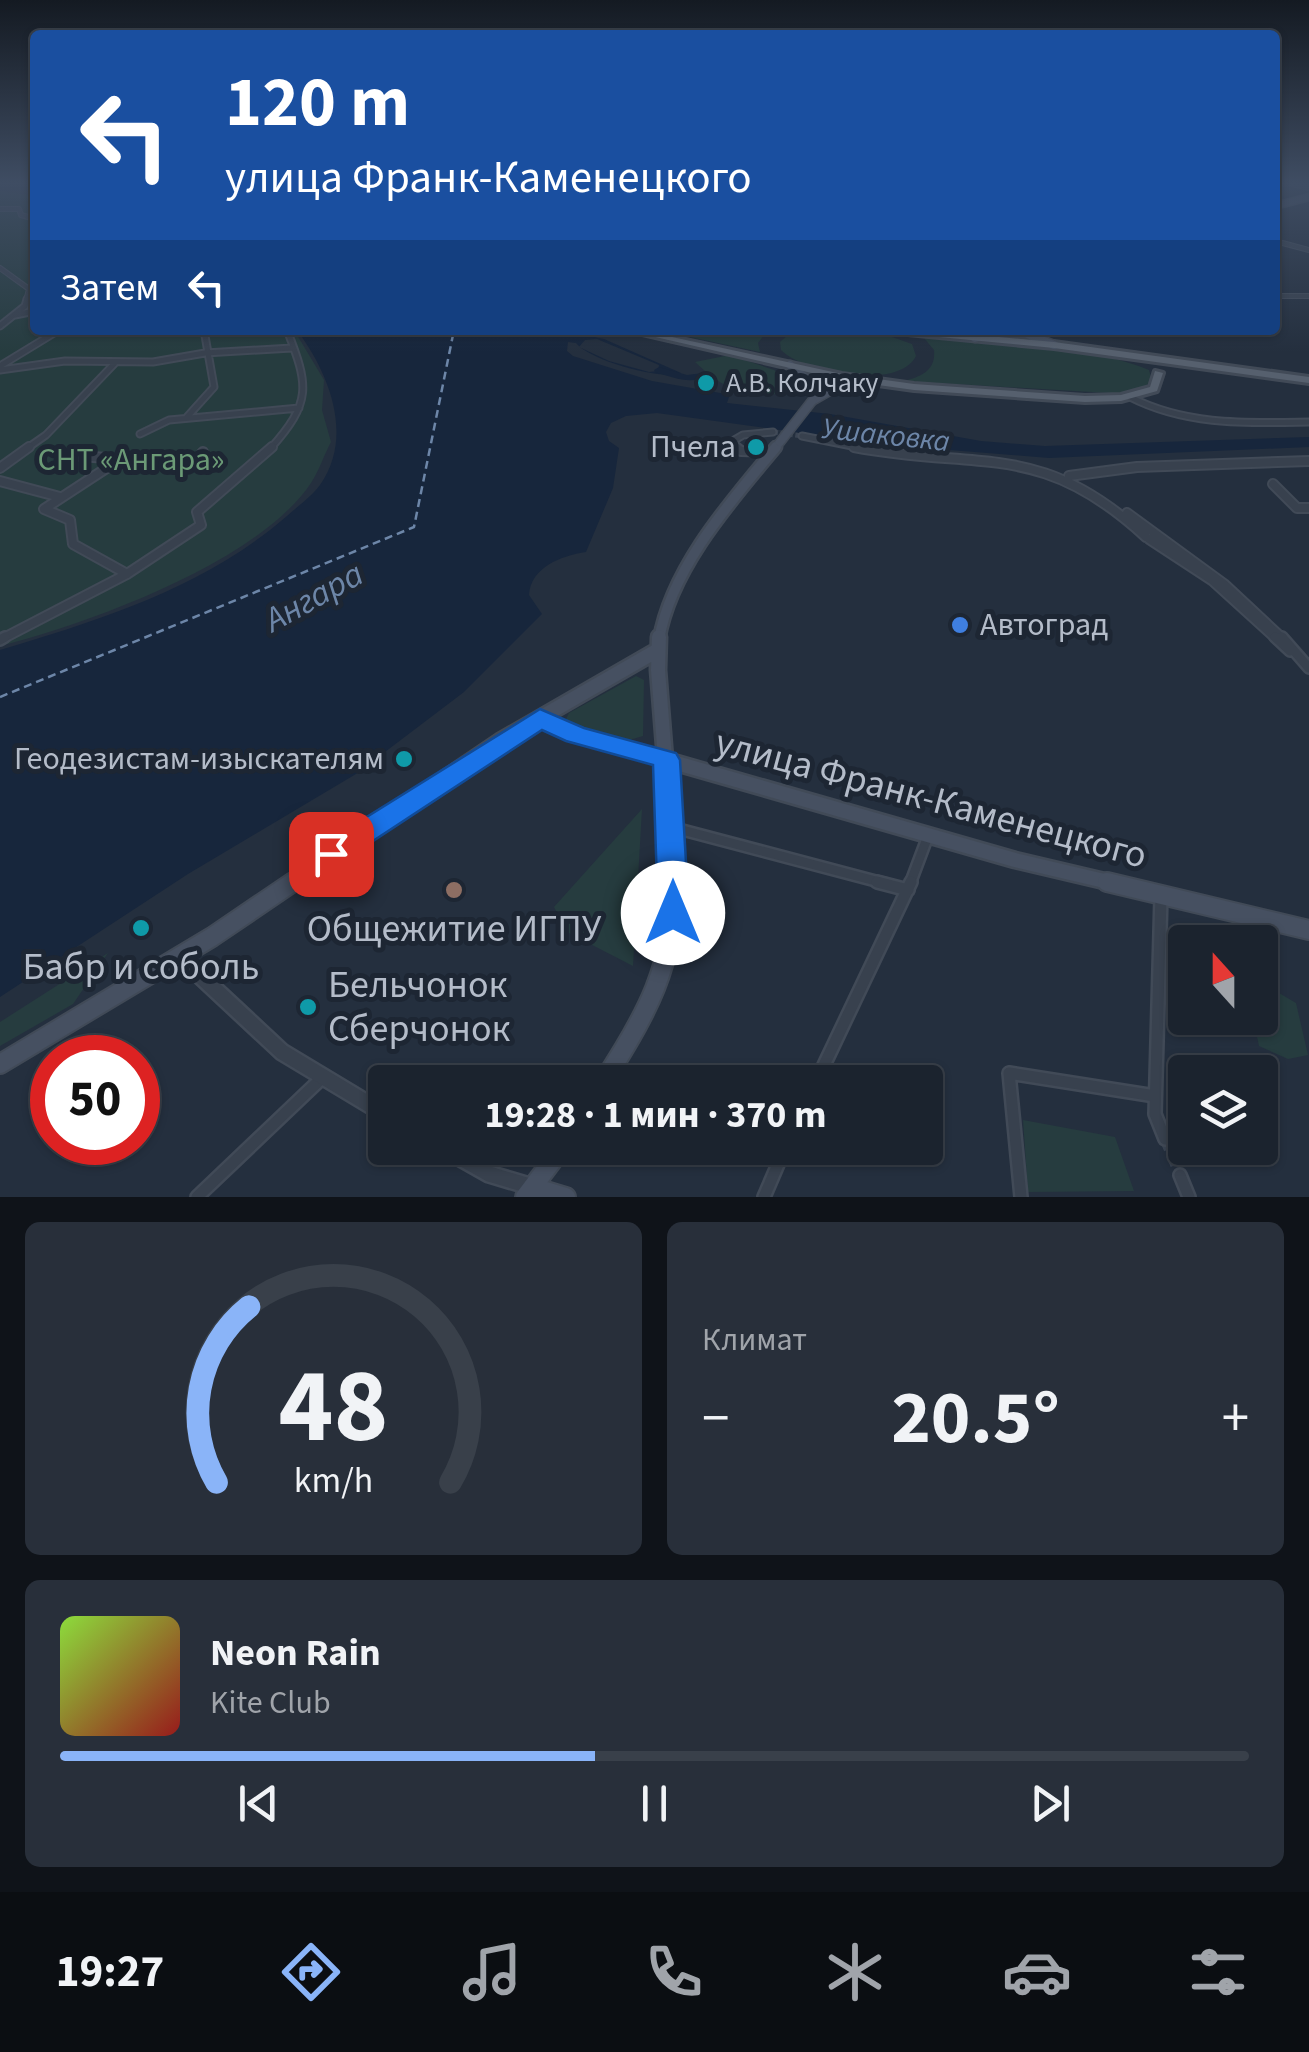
<!DOCTYPE html>
<html lang="ru">
<head>
<meta charset="utf-8">
<style>
	body { margin:0; font-family:"Source Sans 3",sans-serif; background:#282f3a; color:#f1f3f6; height:100vh; display:flex; flex-direction:column; font-size:38px; white-space:nowrap }
	* { box-sizing:border-box; margin:0 }
	p { font-size:32px; color:#a0a4aa }
	.icon { flex:none; width:55px; height:55px; fill:none; stroke:currentColor; stroke-width:2; stroke-linecap:round; stroke-linejoin:round }
	.map { position:relative; height:1197px; overflow:hidden }
	.panel { display:flex; flex-direction:column; gap:25px; padding:25px; background:#0f1319; flex:1 }
	.panel>* { flex:none }
	.hud { position:absolute; left:30px; top:30px; width:1250px; height:305px; border-radius:10px; box-shadow:0 2px 8px #0004,0 0 0 2px #39404a; background:#1a4fa0; color:#fff; overflow:hidden }
	.needle { width:65px; rotate:339deg }
	.buttons { position:absolute; left:1168px; top:925px; display:grid; gap:20px }
	.buttons a { display:grid; place-items:center; width:110px; height:110px; border-radius:10px; background:#1b232e; box-shadow:0 2px 8px #0004,0 0 0 2px #39404a; font-size:50px }
	.speed { position:absolute; left:30px; top:1035px; display:flex; gap:20px; font-size:50px; font-weight:700; text-align:center }
	.speed>* { display:grid; place-content:center; width:130px; height:130px; border-radius:50%; background:#1b232e; box-shadow:0 2px 8px #0004,0 0 0 2px #39404a; line-height:1 }
	.speed .limit { border:15px solid #d22; background:#fff; color:#111 }
	.pin { position:absolute; display:grid; place-items:center; width:85px; height:85px; color:#fff; margin:-42px; border-radius:20px; box-shadow:0 5px 15px #0006 }
	.me { position:absolute; width:110px; margin:-55px; rotate:0deg; stroke-linejoin:round; filter:drop-shadow(0 0 8px #0008) }
	.turn { display:flex; align-items:center; gap:35px; height:210px; padding:0 30px; font-size:45px }
	.turn .icon { width:130px; height:130px; stroke-width:2.5 }
	.turn b { display:block; font-size:70px; line-height:85px }
	.then { display:flex; align-items:center; height:95px; padding:0 30px; background:#0003; gap:20px; font-size:38px }
	.big { font-size:75px; font-weight:700; line-height:1.1 }
	.panel .card { flex:1; display:flex; flex-direction:column; justify-content:center; gap:15px; min-width:0; padding:0 35px; border-radius:15px; background:#282f3a }
	.panel .dial { align-items:center; gap:0 }
	.dial svg { height:260px; overflow:visible; fill:none; stroke:#39404a; stroke-width:7; stroke-linecap:round; text-anchor:middle }
	.dial text { fill:#f1f3f6; stroke:none }
	.song { display:flex; align-items:center; gap:30px }
	.cover { width:120px; height:120px; border-radius:15px; background:linear-gradient(135deg,hsl(90 70% 55%),hsl(0 70% 35%)) }
	.played { height:10px; border-radius:5px; background:linear-gradient(90deg,#8ab4f8 45%,#39404a 45%) }
	.keys { display:flex; justify-content:space-around; direction:ltr }
	.heat { display:flex; justify-content:space-between; align-items:center; font-size:55px; direction:ltr }
	.panel .tiles { flex:1; display:grid; gap:25px; grid-template-columns:1fr 1fr }
	.card:last-child { grid-column:span 2 }
	.trip { position:absolute; left:368px; top:1065px; width:575px; height:100px; border-radius:10px; background:#1b232e; box-shadow:0 2px 8px #0004,0 0 0 2px #39404a; font-weight:700; line-height:100px; text-align:center }
	.tabs { display:flex; height:160px; justify-content:space-around; align-items:center; background:#0b0e12; color:#a0a4aa }
	.tabs .icon { width:70px; height:70px }
	.tabs .current { color:#8ab4f8 }
	.tabs b { font-size:45px; color:#f1f3f6 }
	.map>svg:first-child { display:block }
	.green { fill:#263c3f }
	.water { fill:#17263c }
	.pier { fill:#242f3e }
	.lines { fill:none; stroke-linecap:round; stroke-linejoin:round }
	.river { fill:#17263c; fill-rule:evenodd }
	.ferry { stroke:#6d86a8; stroke-width:2.5; stroke-dasharray:8 5; stroke-linecap:butt }
	.minor-tunnel-far1 { stroke:#3a4453; stroke-width:5; stroke-dasharray:5 2.5; stroke-linecap:butt }
	.minor-tunnel { stroke:#3a4453; stroke-width:11; stroke-dasharray:11 6; stroke-linecap:butt }
	.minor-far4-casing { stroke:#414a57; stroke-width:6 }
	.minor-far3-casing { stroke:#414a57; stroke-width:9 }
	.minor-far2-casing { stroke:#414a57; stroke-width:12 }
	.minor-far1-casing { stroke:#414a57; stroke-width:14 }
	.minor-casing { stroke:#414a57; stroke-width:16 }
	.tertiary-casing { stroke:#414a57; stroke-width:20 }
	.secondary-far4-casing { stroke:#414a57; stroke-width:9 }
	.secondary-far3-casing { stroke:#414a57; stroke-width:11 }
	.secondary-far2-casing { stroke:#414a57; stroke-width:15 }
	.secondary-far1-casing { stroke:#414a57; stroke-width:19 }
	.secondary-casing { stroke:#414a57; stroke-width:22 }
	.primary-casing { stroke:#414a57; stroke-width:6 }
	.minor-far4 { stroke:#38414e; stroke-width:4 }
	.minor-far3 { stroke:#38414e; stroke-width:5 }
	.minor-far2 { stroke:#38414e; stroke-width:8 }
	.minor-far1 { stroke:#38414e; stroke-width:9 }
	.minor { stroke:#38414e; stroke-width:11 }
	.tertiary { stroke:#38414e; stroke-width:15 }
	.secondary-far4 { stroke:#465061; stroke-width:6 }
	.secondary-far3 { stroke:#465061; stroke-width:8 }
	.secondary-far2 { stroke:#465061; stroke-width:10 }
	.secondary-far1 { stroke:#465061; stroke-width:14 }
	.secondary { stroke:#465061; stroke-width:18 }
	.primary { fill:#56606e; fill-rule:evenodd }
	.secondary-bridge-casing { stroke:#414a57; stroke-width:11; stroke-linecap:butt }
	.secondary-bridge { stroke:#465061; stroke-width:8 }
	.route { fill:#1a73e8; stroke:#114b97; stroke-width:2.5 }
	.culture-dot { fill:#0f9aa8; stroke:#1d2633; stroke-width:4 }
	.shop-dot { fill:#3f7fe0; stroke:#1d2633; stroke-width:4 }
	.education-dot { fill:#8d6e63; stroke:#1d2633; stroke-width:4 }
	.labels { text-anchor:middle; dominant-baseline:central; stroke-width:10; stroke-linejoin:round; paint-order:stroke }
	.far-poi-label { font-size:28px; fill:#b4bcc9; stroke:#1d2633; text-anchor:start }
	.far-water-label { font-size:30px; font-style:italic; fill:#6d86a8; stroke:#1d2633 }
	.poi-label { font-size:32px; fill:#b4bcc9; stroke:#1d2633; text-anchor:end }
	.park-label { font-size:32px; fill:#6b9a76; stroke:#1d2633 }
	.water-label { font-size:35px; font-style:italic; fill:#6d86a8; stroke:#1d2633 }
	.near-street-label { font-size:38px; fill:#b4bcc9; stroke:#1d2633 }
	.near-poi-label { font-size:38px; fill:#b4bcc9; stroke:#1d2633 }
</style>
</head>
<body>
<div class="map">
<svg width="1309" height="1197" viewBox="0 0 1309 1197">
	<rect width="100%" height="100%" fill="#242f3e"/>
	<path class="green" d="M0,191L35,196V330H294L324,380L322,410L331,442C324,455 319,471 311,483C258,562 90,623 0,646Z
		M657,330H768L758,343L760,352Z
		M818,330L878,332L912,344L916,356C899,391 803,373 781,350L780,342L789,334Z
		M924,338C990,341 1089,345 1149,370L1152,381L1138,391L1125,394L904,381C921,376 936,371 934,350Z
		M730,355L774,370L796,385L795,392C748,398 729,394 695,362Z
		M636,676L644,680L643,736L626,741L568,725L565,721L569,713Z
		M642,809L633,966L567,932L554,907Z
		M108,953L73,1004L0,1046V1022Z
		M1260,990L1279,993L1296,1003L1308,1055L1288,1059L1259,1046L1253,1018H1260Z
		M1023,1120L1115,1137L1134,1191L1028,1192Z"/>
	<path class="water" d="M297,330H580L585,335L604,339L681,373C662,381 589,360 576,343L568,342L567,351L573,356L652,381L726,394L729,397L727,403L830,414L981,441L1045,446L1309,437V447L1049,458L888,445L657,413L626,416L611,423L606,432L609,441L619,448L613,488L586,552C561,556 531,567 529,595L542,614L464,692L356,774L188,874L0,997V650C103,619 205,587 287,516C298,506 312,496 320,485C355,435 328,372 297,330Z"/>
	<path class="pier" d="M597,339L659,365L658,371L649,372L609,361L579,347L585,340Z"/>
	<g class="lines">
		<path class="river" d="M659,367L687,375L703,373L708,376C691,385 674,378 655,372L654,370Z"/>
		<path class="ferry" d="M0,697L414,527L454,330"/>
		<path class="minor-tunnel-far1" d="M773,432L802,436"/>
		<path class="minor-tunnel" d="M1165,1139L1180,1175"/>
		<defs>
			<path id="minor-far4" d="M1292,184L1309,188
				M0,209H19L21,215L35,219
				M1275,241L1309,250
				M0,268L29,289L26,301
				M1275,296H1309"/>
			<path id="minor-far3" d="M15,315L35,311
				M0,326L25,306L27,299
				M0,366L59,330
				M0,370L65,361L153,362L205,353L292,348
				M1130,397C1187,426 1247,423 1309,422
				M187,417L214,387L204,330
				M140,434L169,420L299,408
				M802,436L867,449
				M26,449L46,435L115,363
				M270,449C312,402 309,386 287,330
				M739,449L731,442L743,435L773,432"/>
			<path id="minor-far2" d="M736,447L741,451L771,452
				M854,447C980,471 1040,439 1146,537
				M79,456L192,464L203,452
				M122,458L44,509L70,520L73,544L127,574
				M0,468L29,447
				M1069,476L1137,467L1309,461
				M0,481L60,497
				M1273,484L1297,508H1309
				M1127,513L1224,584L1284,640
				M1149,539L1213,581L1278,640
				M0,640L127,574L201,525L197,512L272,447"/>
			<path id="minor-far1" d="M1275,637L1290,651
				M1282,637L1309,668
				M0,640L5,637
				M540,718L575,734L666,760
				M671,827L887,884
				M910,884L928,836"/>
			<path id="minor" d="M877,882L908,890
				M1161,896L1155,1114L1165,1139
				M816,1082L911,882
				M1180,1175L1189,1197
				M197,1197L322,1078
				M764,1197L785,1148
				M1021,1197L1009,1073L1155,1096"/>
			<path id="tertiary" d="M180,957L282,1052L385,1114
				M443,1148L489,1174L533,1187"/>
			<path id="secondary-far4" d="M1275,206L1309,197"/>
			<path id="secondary-far3" d="M1018,330L1054,345
				M975,338L1003,330
				M790,365L813,384L816,395
				M812,401L833,389L876,383
				M774,449L780,442"/>
			<path id="secondary-far2" d="M659,640C671,568 731,501 776,447"/>
			<path id="secondary-far1" d="M659,637L658,670L675,884
				M666,760L1015,860L1117,884
				M289,884L500,741L658,650"/>
			<path id="secondary" d="M1107,882L1309,930
				M0,1064L212,937L293,882
				M603,1082C647,1015 674,965 675,882
				M533,1187L566,1197
				M525,1197L562,1148"/>
			<path id="primary" d="M625,330H640L842,374L914,384L1085,396L1121,395L1150,387L1155,371L1163,373L1157,391L1121,401L1085,402L914,390L842,380Z
				M893,330H924L1054,342L1309,377V383L1054,348L897,333Z"/>
		</defs>
		<use href="#minor-far4" class="minor-far4-casing"/>
		<use href="#minor-far3" class="minor-far3-casing"/>
		<use href="#minor-far2" class="minor-far2-casing"/>
		<use href="#minor-far1" class="minor-far1-casing"/>
		<use href="#minor" class="minor-casing"/>
		<use href="#tertiary" class="tertiary-casing"/>
		<use href="#secondary-far4" class="secondary-far4-casing"/>
		<use href="#secondary-far3" class="secondary-far3-casing"/>
		<use href="#secondary-far2" class="secondary-far2-casing"/>
		<use href="#secondary-far1" class="secondary-far1-casing"/>
		<use href="#secondary" class="secondary-casing"/>
		<use href="#primary" class="primary-casing"/>
		<use href="#minor-far4" class="minor-far4"/>
		<use href="#minor-far3" class="minor-far3"/>
		<use href="#minor-far2" class="minor-far2"/>
		<use href="#minor-far1" class="minor-far1"/>
		<use href="#minor" class="minor"/>
		<use href="#tertiary" class="tertiary"/>
		<use href="#secondary-far4" class="secondary-far4"/>
		<use href="#secondary-far3" class="secondary-far3"/>
		<use href="#secondary-far2" class="secondary-far2"/>
		<use href="#secondary-far1" class="secondary-far1"/>
		<use href="#secondary" class="secondary"/>
		<use href="#primary" class="primary"/>
		<defs>
			<path id="secondary-bridge" d="M780,442L812,401"/>
		</defs>
		<use href="#secondary-bridge" class="secondary-bridge-casing"/>
		<use href="#secondary-bridge" class="secondary-bridge"/>
	</g>
	<linearGradient id="sky" x2="0" y2="1"><stop stop-color="#141a22"/><stop offset="0.52" stop-color="#3f4d63"/><stop offset="1" stop-color="#3f4d63" stop-opacity="0"/></linearGradient>
	<rect width="1309" height="352" fill="url(#sky)"/>
	<path class="route" d="M540,709L584,728L676,753L680,760L689,913L684,922L673,926L662,922L658,913L653,765L566,741L542,730L341,862L331,865L320,862L316,854L320,846Z"/>
	<g class="culture-dot">
		<circle cx="706" cy="383" r="10"/>
		<circle cx="756" cy="447" r="10"/>
		<circle cx="404" cy="759" r="10"/>
		<circle cx="141" cy="928" r="10"/>
		<circle cx="308" cy="1007" r="10"/>
	</g>
	<circle class="shop-dot" cx="960" cy="625" r="10"/>
	<circle class="education-dot" cx="454" cy="890" r="10"/>
	<g class="labels">
		<g class="far-poi-label">
			<text x="726" y="383">А.В. Колчаку</text>
		</g>
		<g class="far-water-label">
			<text transform="translate(886 435) rotate(6)">Ушаковка</text>
		</g>
		<g class="poi-label">
			<text x="736" y="447">Пчела</text>
			<text x="980" y="625" text-anchor="start">Автоград</text>
			<text x="384" y="759">Геодезистам-изыскателям</text>
		</g>
		<g class="park-label">
			<text x="131" y="460">СНТ «Ангара»</text>
		</g>
		<g class="water-label">
			<text transform="translate(314 597) rotate(-29)">Ангара</text>
		</g>
		<g class="near-street-label">
			<text transform="translate(931 799) rotate(15)">улица Франк-Каменецкого</text>
		</g>
		<g class="near-poi-label">
			<text x="454" y="929">Общежитие ИГПУ</text>
			<text x="141" y="967">Бабр и соболь</text>
			<text x="328" y="985" text-anchor="start">Бельчонок<tspan x="328" dy="44">Сберчонок</tspan></text>
		</g>
	</g>
</svg>
<div class="buttons">
<a><svg class="needle" viewBox="-14 -14 28 28"><path d="M0-13l5 13h-10z" fill="#e53935"/><path d="M0 13l5-13h-10z" fill="#a0a4aa"/></svg></a>
<a><svg class="icon" aria-label="layers" viewBox="0 0 24 24"><path d="M12 4l9 5-9 5-9-5zM3 14l9 5 9-5"/></svg></a>
</div>
<div class="speed"><div class="limit">50</div></div>
<div class="pin" style="left:331px;top:854px;background:#d93025"><svg class="icon" aria-label="arrive" viewBox="0 0 24 24"><path d="M6 21V4h12l-3 4 3 4H6"/></svg></div>
<svg class="me" style="left:673px;top:913px" viewBox="-20 -20 40 40"><circle r="19" fill="#fff"/><path d="M0-13L10 11 0 6-10 11z" fill="#1a73e8"/></svg>
<div class="trip">19:28 · 1 мин · 370 m</div>
<div class="hud">
<div class="turn"><svg class="icon" aria-label="left" viewBox="0 0 24 24"><path d="M17 20v-9H6M10 6l-5 5 5 5"/></svg><div><b>120 m</b>улица Франк-Каменецкого</div></div>
<div class="then">Затем<svg class="icon" aria-label="left" viewBox="0 0 24 24"><path d="M17 20v-9H6M10 6l-5 5 5 5"/></svg></div>
</div>
</div>
<section class="panel">
<div class="tiles">
<div class="card dial"><svg viewBox="0 0 100 80">
<path d="M14 69A42 42 0 1 1 86 69"/>
<path d="M14 69A42 42 0 0 1 24 15" stroke="#8ab4f8"/>
<text x="50" y="56" font-size="32" font-weight="700">48</text>
<text x="50" y="72" font-size="11">km/h</text>
</svg></div>
<div class="card"><p>Климат</p>
<div class="heat"><a>−</a><b class="big">20.5°</b><a>+</a></div>
</div>
<div class="card">
<div class="song"><i class="cover"></i><div><b>Neon Rain</b><p>Kite Club</p></div></div>
<div class="played"></div>
<div class="keys"><svg class="icon" aria-label="previous" viewBox="0 0 24 24"><path d="M18 5L8 12l10 7zM5 5v14"/></svg><svg class="icon" aria-label="pause" viewBox="0 0 24 24"><path d="M8 5v14M16 5v14"/></svg><svg class="icon" aria-label="next" viewBox="0 0 24 24"><path d="M6 5l10 7-10 7zM19 5v14"/></svg></div>
</div>
</div>
</section>
<nav class="tabs">
<b>19:27</b>
<svg class="icon current" aria-label="directions" viewBox="0 0 24 24"><path d="M12 3l9 9-9 9-9-9zM9 14v-3h6M13 9l2 2-2 2"/></svg>
<svg class="icon" aria-label="music" viewBox="0 0 24 24"><path d="M9 18V5l10-2v13"/><circle cx="6" cy="18" r="3"/><circle cx="16" cy="16" r="3"/></svg>
<svg class="icon" aria-label="phone" viewBox="0 0 24 24"><path d="M5 4h4l2 5-3 2q2 4 5 5l2-3 5 2v4C11 20 4 13 5 4z"/></svg>
<svg class="icon" aria-label="climate" viewBox="0 0 24 24"><path d="M12 3v18M4 7l16 10M4 17L20 7"/></svg>
<svg class="icon" aria-label="car" viewBox="0 0 24 24"><path d="M5 17H2v-5l4-1 3-4h7l3 4 3 1v5h-3M9 17h6M6 11h13"/><circle cx="7" cy="17" r="2"/><circle cx="17" cy="17" r="2"/></svg>
<svg class="icon" aria-label="filters" viewBox="0 0 24 24"><path d="M4 7h16M4 17h16"/><circle cx="9" cy="7" r="2"/><circle cx="15" cy="17" r="2"/></svg>
</nav>
</body>
</html>
